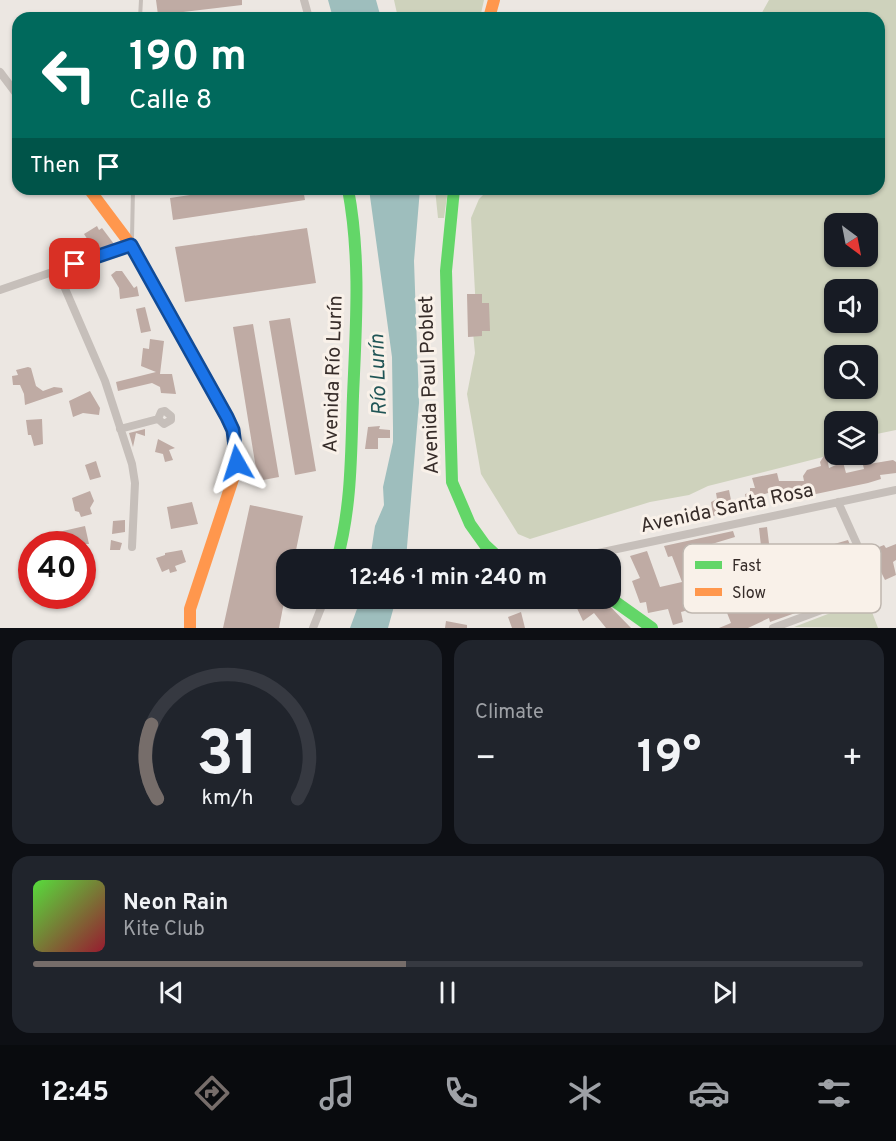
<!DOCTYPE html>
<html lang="en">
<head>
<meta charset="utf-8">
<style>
	body { margin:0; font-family:Overpass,sans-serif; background:#20242c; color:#f1f3f6; height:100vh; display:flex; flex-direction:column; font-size:22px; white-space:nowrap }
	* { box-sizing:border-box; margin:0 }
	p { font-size:20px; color:#9ea1a6 }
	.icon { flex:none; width:33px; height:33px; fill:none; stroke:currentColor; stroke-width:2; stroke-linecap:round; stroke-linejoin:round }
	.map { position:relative; height:628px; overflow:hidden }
	.details { display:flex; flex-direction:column; gap:12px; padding:12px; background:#0d0f14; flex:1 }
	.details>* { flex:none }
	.banner { position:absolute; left:12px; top:12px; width:873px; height:183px; border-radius:18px; box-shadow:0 2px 4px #0004; background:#00695c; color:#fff; overflow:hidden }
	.needle { width:39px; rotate:148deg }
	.fabs { position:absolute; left:824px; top:213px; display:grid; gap:12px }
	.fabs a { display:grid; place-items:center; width:54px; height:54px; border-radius:12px; background:#171b24; box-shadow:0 2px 4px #0004; font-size:30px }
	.speed { position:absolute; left:18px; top:531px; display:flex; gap:12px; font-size:30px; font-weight:700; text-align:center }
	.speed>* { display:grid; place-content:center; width:78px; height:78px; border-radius:50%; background:#171b24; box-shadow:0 2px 4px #0004; line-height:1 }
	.speed .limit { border:9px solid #d22; background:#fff; color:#111 }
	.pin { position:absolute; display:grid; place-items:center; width:51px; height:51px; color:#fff; margin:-26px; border-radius:12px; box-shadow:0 3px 9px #0006 }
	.me { position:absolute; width:66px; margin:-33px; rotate:354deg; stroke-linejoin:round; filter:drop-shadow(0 0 4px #0008) }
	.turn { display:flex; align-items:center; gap:21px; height:126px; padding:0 18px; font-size:27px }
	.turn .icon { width:78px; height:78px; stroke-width:2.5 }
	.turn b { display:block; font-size:42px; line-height:51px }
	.then { display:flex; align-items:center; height:57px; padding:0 18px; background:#0003; gap:12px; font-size:22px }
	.big { font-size:45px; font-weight:700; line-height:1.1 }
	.details .widget { flex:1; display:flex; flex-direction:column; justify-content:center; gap:9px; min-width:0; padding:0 21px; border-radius:18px; background:#20242c }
	.details .dial { align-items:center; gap:0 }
	.dial svg { height:156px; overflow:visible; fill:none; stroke:#363941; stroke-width:7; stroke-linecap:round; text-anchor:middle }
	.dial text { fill:#f1f3f6; stroke:none }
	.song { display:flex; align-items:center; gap:18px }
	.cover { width:72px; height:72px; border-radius:9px; background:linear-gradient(135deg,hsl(110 70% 55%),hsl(350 70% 35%)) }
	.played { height:6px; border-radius:3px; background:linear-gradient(90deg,#766d6a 45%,#363941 45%) }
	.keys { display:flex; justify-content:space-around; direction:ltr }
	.heat { display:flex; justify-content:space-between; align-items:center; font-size:33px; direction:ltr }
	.details .tiles { flex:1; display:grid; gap:12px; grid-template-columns:1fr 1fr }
	.widget:last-child { grid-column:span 2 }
	.trip { position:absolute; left:276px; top:549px; width:345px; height:60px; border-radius:18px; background:#171b24; box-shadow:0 2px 4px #0004; font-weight:700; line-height:60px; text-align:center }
	.menu { display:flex; height:96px; justify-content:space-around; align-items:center; background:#090b0e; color:#9ea1a6 }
	.menu .icon { width:42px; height:42px }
	.menu .active { color:#766d6a }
	.menu b { font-size:27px; color:#f1f3f6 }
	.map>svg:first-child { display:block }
	.green { fill:#ced2bc; fill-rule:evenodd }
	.water { fill:#9ebebd }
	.building { fill:#bfaba4 }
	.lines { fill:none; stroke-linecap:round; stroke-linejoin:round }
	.lane { stroke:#c6bfba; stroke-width:4 }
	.street { stroke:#c6bfba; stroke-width:8 }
	.fast { stroke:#63d668; stroke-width:12 }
	.slow { stroke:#ff974d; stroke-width:12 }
	.route-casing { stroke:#114b97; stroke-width:15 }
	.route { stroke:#1a73e8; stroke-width:10 }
	.labels { text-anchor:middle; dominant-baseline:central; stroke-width:6; stroke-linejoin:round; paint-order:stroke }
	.street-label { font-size:20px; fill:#362c29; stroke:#f9f1e9 }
	.water-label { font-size:21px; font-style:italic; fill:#205556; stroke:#f9f1e9 }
	.key { fill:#f9f1e9; stroke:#beb6af; stroke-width:1.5 }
	.key-label { font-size:16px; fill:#362c29 }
</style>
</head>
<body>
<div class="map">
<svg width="896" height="628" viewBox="0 0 896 628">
	<rect width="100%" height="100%" fill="#ece7e2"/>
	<path class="green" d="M394,0H484L480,18H398Z
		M769,0H896V430L867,436V422H834V452L827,456L708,486L689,495L650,502L530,539L518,534L481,474L467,394L475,353L472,322L476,311L471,218L479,199L489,189H879V18H759ZM834,224H867V256H834ZM834,290H867V322H834ZM834,356H867V388H834Z
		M435,189H448L444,218H438Z
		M867,599L878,628L794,627Z"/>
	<path class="water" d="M328,0H376L381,18H333Z
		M369,189H420L414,261L419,403L406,559H370L375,526L384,505L383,487L393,442V428L392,357Z
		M361,598L396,599L388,628H350Z"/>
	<path class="building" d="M156,0H242V5L158,15Z
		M230,189H303L305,200L173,220L170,198Z
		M97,226L99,230L102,228L114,244L95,251L84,234Z
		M307,228L316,283L185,302L175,247Z
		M116,271H122L134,288L137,286L139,296L120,299L119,288L111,275Z
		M467,294H482V303H489L490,331H482V336L468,337Z
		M145,307L151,331L141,333L136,309Z
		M290,318L316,471L295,475L269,321Z
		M253,324L279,477L258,481L233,327Z
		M150,339L164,341L160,374H172L176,394L161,393L160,387L152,383L118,391L116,382L156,372L141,366L143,348L149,349Z
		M28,367L31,368L36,386L43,391L54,387L62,388L63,392L25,405L24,394L20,385H13L12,376L18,375L16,370Z
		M90,391L100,408L99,415L83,413L73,417L69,401Z
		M42,419L43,444L34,446L31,435H28L26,420Z
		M380,426L379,429L390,430V438H378V449H365L368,427Z
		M145,429V436L136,433L133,447L129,433Z
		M158,439L175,448L169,450L173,460L165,462L163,454L155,452Z
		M826,453L829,468L843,462L846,473L864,469L863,465L893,460L896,462V473L880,475L881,479L868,483L778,502L775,491L761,495L763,505L748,509L745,494L750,493V488H755L752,478L777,473L779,481H804L803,476L807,470L821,466L820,462Z
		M96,461L101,477L90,480L85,465Z
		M729,490L733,510L713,516L711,502L717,499L716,493Z
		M90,491L94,501L90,508L92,514L81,517L79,512L75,511L72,498Z
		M192,502L198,524L171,529L167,507Z
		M250,505L303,516L294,560H286V592L279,628H223Z
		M125,520V532L112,534L113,521Z
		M85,526L89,544H56L54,533Z
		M767,527L771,560H775L776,569L753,577L752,572L735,578L742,589L748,608L763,601L760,595L778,588L782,604L800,594L794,571L818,565L856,559L865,582L857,584L859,589L832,599L827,584L814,587L817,596L812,597L815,606L770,622L769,618L748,628H719L731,623L720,595L724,594L715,575L747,563L746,550L761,546L759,528Z
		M733,531L735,537L692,550L698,567L686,572L704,590L702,591L709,610L697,613L696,608L681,612L683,622L673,625L668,609L648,613L646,602L640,603L632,581L640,578L630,556L647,551L660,587L682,582L672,556L668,557L664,546Z
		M111,540L122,543L120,550H110Z
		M848,540L851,547L827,557L824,547Z
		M896,544V560L893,562L896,575L885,580L875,560L878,558L874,549L884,545L886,548Z
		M182,550L186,562L175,566L177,571L170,573L169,569L162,572L156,558L165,555V553Z
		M586,598H602L631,628H606L594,613L583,621L575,604Z
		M521,612L525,628H512L508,617Z
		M446,621L467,625V628H445Z"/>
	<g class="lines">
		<path class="lane" d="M140,18L141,0
			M132,238L133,189"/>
		<path class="street" d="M304,0L309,18
			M0,72L18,96
			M57,270L105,381L132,464L135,483L132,547
			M0,290L131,245
			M120,429L158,419L161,412L165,411L171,416V420L164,424L158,419
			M424,556L434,560
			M565,560L896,490
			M313,628L325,598
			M773,628L870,592L874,582L838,502"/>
		<path class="fast" d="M454,189L446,271L452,482L470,524L485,545L499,558L506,560
			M337,560C352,506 351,451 353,396C356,326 361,258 348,189
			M610,598L652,628"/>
		<path class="slow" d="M489,18L494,0
			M89,189L131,245L233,430L235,473L190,609V628"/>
	</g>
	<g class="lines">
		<defs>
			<path id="route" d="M75,264L131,245L227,417L233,430L237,463"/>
		</defs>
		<use href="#route" class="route-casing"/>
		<use href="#route" class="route"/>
	</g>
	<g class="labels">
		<g class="street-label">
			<text transform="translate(334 374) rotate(-88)">Avenida Río Lurín</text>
			<text transform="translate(430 385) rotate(-92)">Avenida Paul Poblet</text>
			<text transform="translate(727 509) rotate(-12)">Avenida Santa Rosa</text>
		</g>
		<g class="water-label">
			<text transform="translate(379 375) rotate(-92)">Río Lurín</text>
		</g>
	</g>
	<rect x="683" y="544" width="198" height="69" rx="9" class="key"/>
	<rect x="695" y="561" width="27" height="8" fill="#63d668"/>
	<rect x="695" y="588" width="27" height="8" fill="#ff974d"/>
	<g class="key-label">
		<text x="732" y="571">Fast</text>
		<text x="732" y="598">Slow</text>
	</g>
</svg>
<div class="fabs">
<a><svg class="needle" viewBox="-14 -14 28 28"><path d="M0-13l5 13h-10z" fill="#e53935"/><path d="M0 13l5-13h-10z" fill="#9ea1a6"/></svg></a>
<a><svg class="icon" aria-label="sound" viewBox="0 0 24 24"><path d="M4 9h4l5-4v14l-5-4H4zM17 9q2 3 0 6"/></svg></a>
<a><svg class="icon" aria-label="search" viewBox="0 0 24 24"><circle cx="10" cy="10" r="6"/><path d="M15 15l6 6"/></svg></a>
<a><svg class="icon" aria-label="layers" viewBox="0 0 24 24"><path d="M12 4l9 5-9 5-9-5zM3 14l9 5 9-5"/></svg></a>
</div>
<div class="speed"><div class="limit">40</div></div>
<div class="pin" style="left:75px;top:264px;background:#d93025"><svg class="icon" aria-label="arrive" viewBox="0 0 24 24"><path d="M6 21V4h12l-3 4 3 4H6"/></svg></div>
<svg class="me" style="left:237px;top:463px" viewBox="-20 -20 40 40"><path d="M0-17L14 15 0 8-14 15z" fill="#1a73e8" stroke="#fff" stroke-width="4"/></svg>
<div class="trip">12:46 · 1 min · 240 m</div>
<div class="banner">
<div class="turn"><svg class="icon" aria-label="left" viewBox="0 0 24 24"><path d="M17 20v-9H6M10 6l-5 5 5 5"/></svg><div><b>190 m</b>Calle 8</div></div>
<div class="then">Then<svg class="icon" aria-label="arrive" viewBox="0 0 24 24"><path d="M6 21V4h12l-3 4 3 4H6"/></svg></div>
</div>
</div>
<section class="details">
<div class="tiles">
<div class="widget dial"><svg viewBox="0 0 100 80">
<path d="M14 69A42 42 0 1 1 86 69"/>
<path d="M14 69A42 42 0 0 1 11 31" stroke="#766d6a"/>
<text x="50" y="56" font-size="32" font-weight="700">31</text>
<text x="50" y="72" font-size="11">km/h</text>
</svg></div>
<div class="widget"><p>Climate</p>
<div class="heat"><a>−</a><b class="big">19°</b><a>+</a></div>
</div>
<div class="widget">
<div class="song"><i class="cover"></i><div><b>Neon Rain</b><p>Kite Club</p></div></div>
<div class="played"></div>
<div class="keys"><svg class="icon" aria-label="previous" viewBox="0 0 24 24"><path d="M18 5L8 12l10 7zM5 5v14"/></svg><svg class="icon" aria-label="pause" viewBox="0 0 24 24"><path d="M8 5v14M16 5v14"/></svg><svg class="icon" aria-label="next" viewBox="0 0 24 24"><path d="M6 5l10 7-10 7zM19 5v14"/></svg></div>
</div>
</div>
</section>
<nav class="menu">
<b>12:45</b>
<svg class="icon active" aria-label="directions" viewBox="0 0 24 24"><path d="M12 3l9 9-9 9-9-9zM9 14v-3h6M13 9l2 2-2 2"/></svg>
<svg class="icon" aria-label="music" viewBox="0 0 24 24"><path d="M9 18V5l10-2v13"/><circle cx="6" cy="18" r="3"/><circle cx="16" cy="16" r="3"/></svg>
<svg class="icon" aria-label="phone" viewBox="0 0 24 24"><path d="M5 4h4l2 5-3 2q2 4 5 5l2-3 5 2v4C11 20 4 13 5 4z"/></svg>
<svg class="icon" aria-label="climate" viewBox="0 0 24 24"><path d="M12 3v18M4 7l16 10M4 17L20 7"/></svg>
<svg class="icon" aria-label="car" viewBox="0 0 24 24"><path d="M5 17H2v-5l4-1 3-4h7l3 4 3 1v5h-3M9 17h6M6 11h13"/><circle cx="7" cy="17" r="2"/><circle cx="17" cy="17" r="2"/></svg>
<svg class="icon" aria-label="filters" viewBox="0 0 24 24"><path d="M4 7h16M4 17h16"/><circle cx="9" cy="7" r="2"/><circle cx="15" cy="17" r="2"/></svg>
</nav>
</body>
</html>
